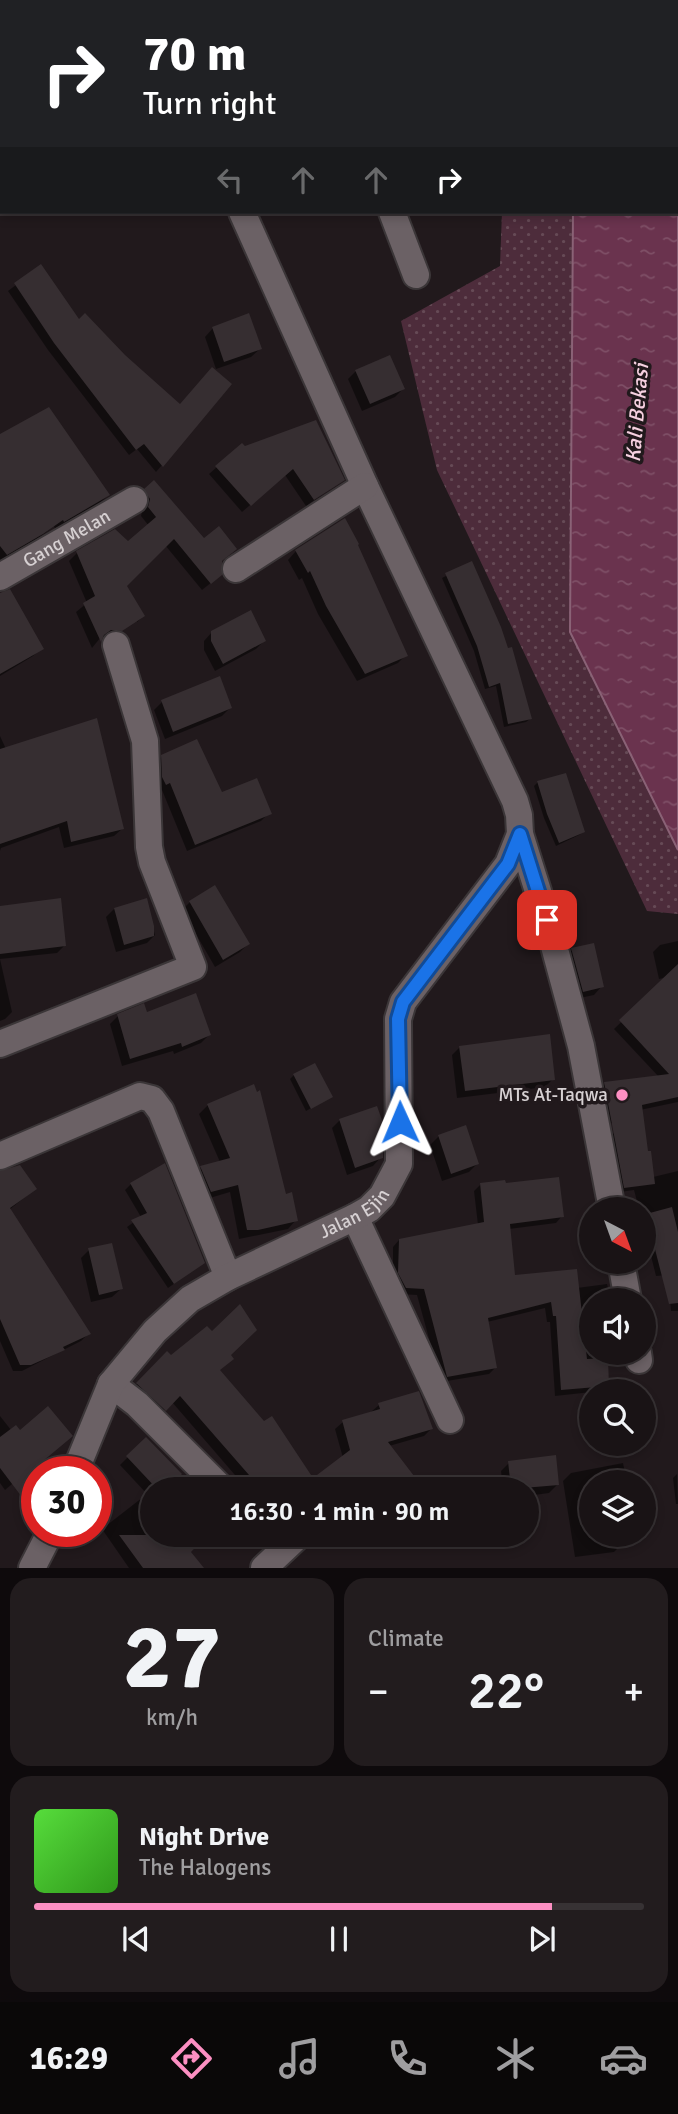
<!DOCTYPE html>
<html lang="en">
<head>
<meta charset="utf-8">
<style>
	body { margin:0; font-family:Signika,sans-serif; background:#221c1e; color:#f1f3f6; height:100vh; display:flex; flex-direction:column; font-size:26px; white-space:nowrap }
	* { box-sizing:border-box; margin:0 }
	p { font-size:23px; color:#9f9ea0 }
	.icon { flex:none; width:38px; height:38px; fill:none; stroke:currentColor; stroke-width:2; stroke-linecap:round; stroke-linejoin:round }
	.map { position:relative; height:1568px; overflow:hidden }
	.drawer { display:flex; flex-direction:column; gap:10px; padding:10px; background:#0e0a0c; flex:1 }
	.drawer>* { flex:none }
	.hud { position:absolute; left:0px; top:0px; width:679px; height:214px; box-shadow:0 4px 10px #0003,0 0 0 2px #373234; background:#202124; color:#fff; overflow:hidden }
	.needle { width:46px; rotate:139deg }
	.buttons { position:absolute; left:579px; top:1197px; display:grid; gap:14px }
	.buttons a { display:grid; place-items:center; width:77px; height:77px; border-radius:50%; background:#191315; box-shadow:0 4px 10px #0003,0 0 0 2px #373234; font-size:35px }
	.speed { position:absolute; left:21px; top:1456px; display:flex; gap:14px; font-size:35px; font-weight:700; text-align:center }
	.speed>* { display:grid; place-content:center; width:91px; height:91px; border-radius:50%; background:#191315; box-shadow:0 4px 10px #0003,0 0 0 2px #373234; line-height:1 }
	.speed .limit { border:10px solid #d22; background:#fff; color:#111 }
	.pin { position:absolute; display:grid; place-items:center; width:60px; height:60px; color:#fff; margin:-30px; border-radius:14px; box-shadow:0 4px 10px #0006 }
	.me { position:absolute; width:77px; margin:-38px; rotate:359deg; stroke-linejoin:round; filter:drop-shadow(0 0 5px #0008) }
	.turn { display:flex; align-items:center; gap:24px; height:147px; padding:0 28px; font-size:32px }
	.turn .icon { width:91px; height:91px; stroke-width:2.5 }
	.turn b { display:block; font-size:49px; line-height:60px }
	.lanes { display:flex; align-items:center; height:66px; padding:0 28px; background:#0003; justify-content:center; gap:35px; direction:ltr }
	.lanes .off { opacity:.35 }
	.big { font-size:52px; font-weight:600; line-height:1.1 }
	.drawer .widget { flex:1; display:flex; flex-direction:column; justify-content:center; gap:10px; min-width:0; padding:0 24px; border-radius:21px; background:#221c1e }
	.drawer .dial { align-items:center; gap:0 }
	.dial b { font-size:91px; line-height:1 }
	.song { display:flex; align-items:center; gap:21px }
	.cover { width:84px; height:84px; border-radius:10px; background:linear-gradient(135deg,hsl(110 70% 55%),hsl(110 70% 35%)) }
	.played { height:7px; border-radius:4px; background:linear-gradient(90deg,#fc8fc2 85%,#373234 85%) }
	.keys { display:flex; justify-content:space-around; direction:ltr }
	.heat { display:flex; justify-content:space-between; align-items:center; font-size:38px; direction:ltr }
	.drawer .tiles { flex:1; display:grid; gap:10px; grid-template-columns:1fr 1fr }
	.widget:last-child { grid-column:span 2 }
	.trip { position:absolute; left:140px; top:1477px; width:399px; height:70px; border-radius:35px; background:#191315; box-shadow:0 4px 10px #0003,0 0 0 2px #373234; font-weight:600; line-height:70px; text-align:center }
	.tabs { display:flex; height:112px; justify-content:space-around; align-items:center; background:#0a0808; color:#9f9ea0 }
	.tabs .icon { width:49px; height:49px }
	.tabs .on { color:#fc8fc2 }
	.tabs b { font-size:32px; color:#f1f3f6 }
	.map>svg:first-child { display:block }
	.grass { fill:url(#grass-dots) }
	.water { fill:url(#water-ripples); stroke:#8a6276; stroke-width:2 }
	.shadow { fill:#0007 }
	.building { fill:#362e31 }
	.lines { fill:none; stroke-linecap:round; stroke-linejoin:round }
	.street-casing { stroke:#3b3638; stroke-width:30 }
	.street { stroke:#6b6165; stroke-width:26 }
	.route-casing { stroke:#114b97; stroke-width:18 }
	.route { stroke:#1a73e8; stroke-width:12 }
	.poi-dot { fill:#fc8fc2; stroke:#21191c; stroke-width:2.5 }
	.labels { text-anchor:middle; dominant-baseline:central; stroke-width:7; stroke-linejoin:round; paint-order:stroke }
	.street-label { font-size:19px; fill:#d6d0d2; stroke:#21191c }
	.poi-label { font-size:19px; fill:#d6d0d2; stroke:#21191c; text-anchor:end }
	.water-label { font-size:21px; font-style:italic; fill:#f6d0e0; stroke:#21191c }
</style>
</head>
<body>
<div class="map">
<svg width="678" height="1568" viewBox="0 0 678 1568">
	<defs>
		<pattern id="grass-dots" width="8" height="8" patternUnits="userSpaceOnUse" patternTransform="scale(1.75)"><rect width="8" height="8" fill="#4d2c3b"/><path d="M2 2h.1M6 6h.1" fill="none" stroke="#664a56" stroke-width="1.8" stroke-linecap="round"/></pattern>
		<pattern id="water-ripples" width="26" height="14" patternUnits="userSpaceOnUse" patternTransform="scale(1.75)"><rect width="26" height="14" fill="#6a334e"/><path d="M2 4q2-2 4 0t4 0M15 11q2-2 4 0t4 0" fill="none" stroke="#7f5067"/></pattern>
	</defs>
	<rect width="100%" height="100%" fill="#21191c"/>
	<path class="grass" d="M502,212H573L570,632L678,850V914L647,911L437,470L401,321L500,266Z"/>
	<path class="water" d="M613,0H678V850L570,632L573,212H677V2H612Z"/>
	<path class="shadow" d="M16,0H36L30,2Z
		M0,35H2L0,81Z
		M41,266L79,321L124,356L162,465L156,472L137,449L129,455L48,350L8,291Z
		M213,328L260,349L251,357L216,369L205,337Z
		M356,371L403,389L395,397L362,411L348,379Z
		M0,436L108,495L100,503L55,529L54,526L33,542L0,561Z
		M242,445L343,480L306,506L285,475L242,512L209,474Z
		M145,490L204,540L235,549L221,562L212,582L202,590L165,545L124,586L143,616L137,622V619L114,634L113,638L101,637L92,648L76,612L87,603L69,561L77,553L128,544L149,526L141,516L143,508L138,498Z
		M344,520L406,655L398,663L357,681L318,614L302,578L299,580L288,560L296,551Z
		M471,563L530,719L526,722L504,727L496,686L485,689L474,651L442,578Z
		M0,601L41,648L33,656L0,676Z
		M212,632L264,641L256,649L215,671L204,650V641Z
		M162,702L230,708L222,716L165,739L154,710Z
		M0,736L6,749L122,829L114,836L64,848L59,827L1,848L0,851Z
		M162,756L221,794L269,813L261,821L187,851L162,790L158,792L154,765Z
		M538,782L583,832L579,835L556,846L544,818L534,786Z
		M145,900L155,935L147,943L116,952L106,917L114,909Z
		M190,902L248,944L240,952L215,967L182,910Z
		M0,908L64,946L57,953L0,959L12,1012L5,1019L0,1021Z
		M678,941V1102L640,1110L634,1117L604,1125L598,1091L605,1084L659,1077L614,1029L668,977L659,979L653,952L660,945Z
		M572,950L602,986L594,995L575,999L564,958Z
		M146,1014L209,1035L201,1043L174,1054L173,1051L122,1066L110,1024L118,1016Z
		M460,1047L553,1079L545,1087L457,1098L452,1055Z
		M294,1075L331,1097L306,1111L290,1079Z
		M253,1087L285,1196L296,1220L288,1229L239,1239L230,1192L203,1200L193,1176L201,1168L220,1162L199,1114L208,1105Z
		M340,1120L381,1157L373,1166L347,1175L332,1128Z
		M614,1133L653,1177L678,1171V1311H671L668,1275L656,1276L644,1228V1209H639L634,1190L620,1192L609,1138Z
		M439,1136L477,1164L469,1172L442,1181L430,1145Z
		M0,1173L35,1189L9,1210L88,1334L81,1341L22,1371H13L0,1341Z
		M131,1184L203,1263L168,1288L127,1227L141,1217L125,1190Z
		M481,1184L562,1216L556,1223L509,1229L514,1277L577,1288L607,1284L611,1300H592V1353H606L608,1385L601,1391L555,1396L550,1322H547L545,1308L487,1322L495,1368L489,1374L441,1382L417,1295L399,1294L393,1280V1247L399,1240L478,1225L474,1191Z
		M89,1250L121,1289L112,1297L91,1302L81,1258Z
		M167,1354L171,1358L228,1355L218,1371L264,1424L272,1418L318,1489H247L172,1402L157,1417L129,1392Z
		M379,1405L431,1429L424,1436L389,1446L420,1487L418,1489H348L332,1468L343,1458L335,1429L343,1422L371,1412Z
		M0,1416L37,1463L5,1490L0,1483Z
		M146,1439L174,1481L183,1489H152V1535H204L189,1552L202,1568H129L102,1529L147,1494L120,1465Z
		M509,1463L557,1485L549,1493L527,1496V1489H503L501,1471Z
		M623,1463L627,1482H592V1535H621L622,1544L614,1552L575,1557L563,1481L571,1473Z
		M677,1474L678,1504H676L673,1478Z"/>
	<path class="building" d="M41,264L79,319L85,313L125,355L180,404L212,367L232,384L163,467L144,444L136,450L54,343L14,283Z
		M249,313L262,349L224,362L212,327Z
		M390,355L405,389L370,404L355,370Z
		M49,407L110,495L64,522L63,520L43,534L7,555L0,546V434Z
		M316,420L345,480L314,500L293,469L251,506L215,466L242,443L245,446Z
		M154,480L204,538L219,526L237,549L222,561V575L211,584L174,539L127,586L145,616L122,631L111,630L104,635L101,642L83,603L95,596L76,551L115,529L128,541L156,517L148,507L150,499L144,489Z
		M345,518L359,544L358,545L408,656L365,674L326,606L310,571L308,573L295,550Z
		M472,561L501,627L508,648L512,647L532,719L508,724L500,683L489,687L477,646L445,573Z
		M10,589L44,649L0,674V593Z
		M251,610L266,641L223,664L211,641V631Z
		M220,676L232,708L173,732L161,700Z
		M97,718L124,829L71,842L67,821L0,844V749Z
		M197,739L222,792L257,778L272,814L195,845L170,783L166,785L162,777L161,755Z
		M566,773L585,832L559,843L547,814L537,781Z
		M215,885L250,944L223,960L189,901Z
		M61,898L66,946L0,954V906Z
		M147,898L154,926V936L124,945L114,908Z
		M594,943L604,987L583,992L571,948Z
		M678,964V1097L642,1105L648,1151H651L655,1184L624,1188L604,1082L669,1074L619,1020Z
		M196,993L211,1035L182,1047L181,1043L130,1059L117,1014L144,1003L147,1012Z
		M550,1034L555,1080L465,1091L459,1046Z
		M315,1063L333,1097L311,1109L293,1074Z
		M254,1084L257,1092L260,1090L286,1194L292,1192L298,1221L258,1230H247L238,1185L211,1192L200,1166L230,1158L207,1104Z
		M377,1106L383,1123V1158L355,1168L339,1119Z
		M466,1125L479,1164L451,1174L438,1135Z
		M165,1163L205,1263L174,1284L131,1220L147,1213L130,1183Z
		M20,1165L37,1189L10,1208L91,1334L63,1347L65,1350L31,1365H20L0,1319V1171Z
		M559,1177L564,1217L510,1224L515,1275L577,1269L587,1359L608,1358L609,1386L561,1390L556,1316H553L551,1302L488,1318L497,1368L447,1377L424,1289L406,1288L398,1273L399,1239L484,1222L480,1183L505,1180L506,1183Z
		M672,1207L678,1232V1303L669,1304L646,1214Z
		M112,1243L123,1289L99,1295L88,1248Z
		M240,1304L257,1330L231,1355L234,1359L220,1370L264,1421L272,1416L313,1478L350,1450L342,1420L380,1409L378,1403L419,1391L433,1429L388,1442L424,1489H237L236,1483L249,1475L180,1396L166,1411L136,1383L167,1351L171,1355L207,1326L212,1331Z
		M48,1406L73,1436L37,1466V1517L0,1468V1437L16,1425L20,1430Z
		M146,1437L182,1474L167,1489H157L126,1456Z
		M556,1455L559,1485L511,1489L508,1461Z
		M119,1535H207L191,1552L204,1568H143Z"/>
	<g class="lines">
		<defs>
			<g id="street">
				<path d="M167,0V2"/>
				<path d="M312,0L313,2"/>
				<path d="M469,0L470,2"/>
				<path d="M242,212L365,486L515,801L519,815L520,834L547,920L581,1046L612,1209"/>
				<path d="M392,212L416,275"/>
				<path d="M236,569L365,486"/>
				<path id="s1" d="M0,577L134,500"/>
				<path d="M0,1044L193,967L152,862L149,847L145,741L116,645"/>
				<path d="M0,1156L140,1096L152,1099L161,1111L228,1277"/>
				<path d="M355,1217L450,1420"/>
				<path d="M621,1262L628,1300"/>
				<path d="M638,1353L639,1360"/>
				<path d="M111,1384L137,1404L222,1489"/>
				<path id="s2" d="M75,1472L111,1384L155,1331L190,1299L228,1277L355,1217L369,1209L382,1196L399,1164L398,1019L403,1002L508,864L520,834"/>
				<path d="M32,1568L51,1531"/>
				<path d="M264,1568L299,1535"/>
			</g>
		</defs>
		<use href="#street" class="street-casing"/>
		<use href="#street" class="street"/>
	</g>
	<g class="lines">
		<defs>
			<path id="route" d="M400,1122L398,1019L403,1002L508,864L520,834L547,920"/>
		</defs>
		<use href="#route" class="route-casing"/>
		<use href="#route" class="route"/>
	</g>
	<circle class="poi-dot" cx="622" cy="1095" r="7"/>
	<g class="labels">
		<g class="street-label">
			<text stroke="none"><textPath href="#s1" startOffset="77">Gang Melan</textPath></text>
			<text stroke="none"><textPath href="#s2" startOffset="397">Jalan Ejin</textPath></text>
		</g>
		<g class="poi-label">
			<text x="608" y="1095">MTs At-Taqwa</text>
		</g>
		<g class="water-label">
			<text transform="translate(637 413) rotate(-85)">Kali Bekasi</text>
		</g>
	</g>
</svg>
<div class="buttons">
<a><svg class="needle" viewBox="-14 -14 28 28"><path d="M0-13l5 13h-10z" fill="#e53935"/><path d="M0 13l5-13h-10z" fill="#9f9ea0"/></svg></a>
<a><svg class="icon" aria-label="sound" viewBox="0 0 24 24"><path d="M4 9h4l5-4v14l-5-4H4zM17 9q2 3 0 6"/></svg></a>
<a><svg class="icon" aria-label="search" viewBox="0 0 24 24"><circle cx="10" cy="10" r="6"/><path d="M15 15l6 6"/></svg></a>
<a><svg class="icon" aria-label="layers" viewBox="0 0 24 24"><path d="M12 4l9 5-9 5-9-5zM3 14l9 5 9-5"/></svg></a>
</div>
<div class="speed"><div class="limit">30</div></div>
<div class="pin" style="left:547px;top:920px;background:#d93025"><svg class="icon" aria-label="arrive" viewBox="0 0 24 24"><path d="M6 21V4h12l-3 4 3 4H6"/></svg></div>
<svg class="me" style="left:400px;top:1122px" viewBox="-20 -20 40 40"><path d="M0-17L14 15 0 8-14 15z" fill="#1a73e8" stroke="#fff" stroke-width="4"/></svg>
<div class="trip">16:30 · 1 min · 90 m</div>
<div class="hud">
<div class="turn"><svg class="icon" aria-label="right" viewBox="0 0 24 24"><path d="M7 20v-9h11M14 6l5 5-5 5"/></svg><div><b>70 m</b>Turn right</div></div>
<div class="lanes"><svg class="icon off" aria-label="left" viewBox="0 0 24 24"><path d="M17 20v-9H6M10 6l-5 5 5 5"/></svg><svg class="icon off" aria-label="ahead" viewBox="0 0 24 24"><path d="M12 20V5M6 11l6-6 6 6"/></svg><svg class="icon off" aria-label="ahead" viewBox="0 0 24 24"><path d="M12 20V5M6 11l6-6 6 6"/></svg><svg class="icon" aria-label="right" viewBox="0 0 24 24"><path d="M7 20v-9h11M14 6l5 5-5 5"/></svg></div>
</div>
</div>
<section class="drawer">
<div class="tiles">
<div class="widget dial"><b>27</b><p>km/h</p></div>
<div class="widget"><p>Climate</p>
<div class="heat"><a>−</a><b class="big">22°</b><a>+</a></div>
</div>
<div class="widget">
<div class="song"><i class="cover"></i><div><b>Night Drive</b><p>The Halogens</p></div></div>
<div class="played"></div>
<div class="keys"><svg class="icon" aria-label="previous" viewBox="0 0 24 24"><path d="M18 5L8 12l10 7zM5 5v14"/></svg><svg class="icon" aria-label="pause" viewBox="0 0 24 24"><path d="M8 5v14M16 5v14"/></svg><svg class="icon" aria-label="next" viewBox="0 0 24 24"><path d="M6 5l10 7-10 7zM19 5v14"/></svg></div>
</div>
</div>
</section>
<nav class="tabs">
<b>16:29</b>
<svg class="icon on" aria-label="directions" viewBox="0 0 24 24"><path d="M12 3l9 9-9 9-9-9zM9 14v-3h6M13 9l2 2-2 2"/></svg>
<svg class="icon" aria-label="music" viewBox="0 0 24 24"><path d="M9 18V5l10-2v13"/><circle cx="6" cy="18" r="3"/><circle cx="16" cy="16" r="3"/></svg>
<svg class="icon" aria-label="phone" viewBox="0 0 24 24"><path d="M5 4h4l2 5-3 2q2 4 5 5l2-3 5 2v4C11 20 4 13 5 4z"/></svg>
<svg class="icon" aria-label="climate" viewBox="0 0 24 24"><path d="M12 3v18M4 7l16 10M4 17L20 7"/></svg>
<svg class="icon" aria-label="car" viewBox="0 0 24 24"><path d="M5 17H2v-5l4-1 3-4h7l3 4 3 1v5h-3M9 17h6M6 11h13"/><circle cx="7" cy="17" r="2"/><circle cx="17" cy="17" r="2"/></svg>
</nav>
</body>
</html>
